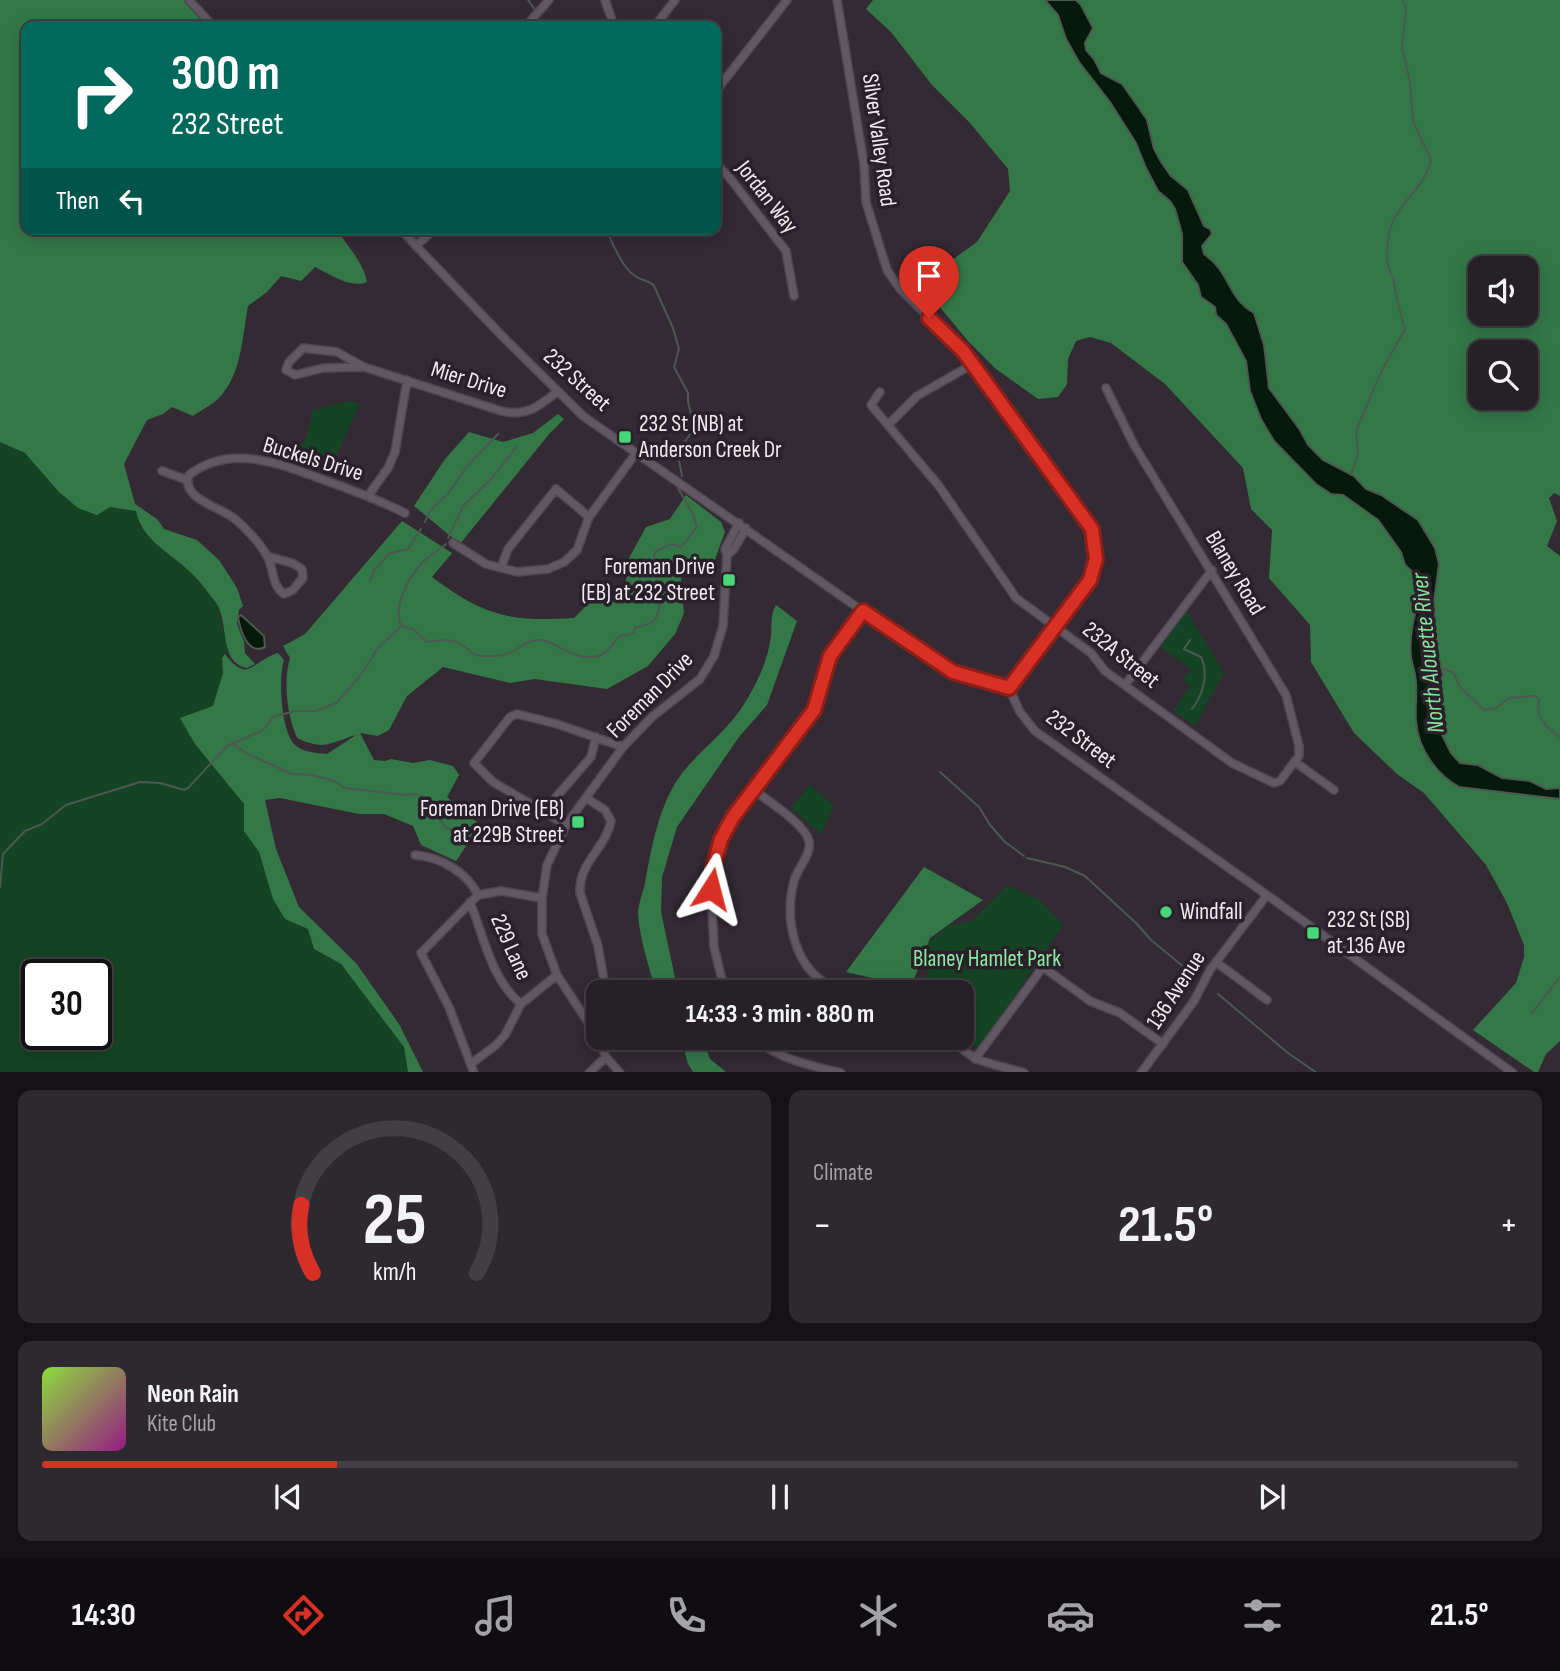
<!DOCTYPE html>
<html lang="en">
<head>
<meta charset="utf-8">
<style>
	body { margin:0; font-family:"Sofia Sans Condensed",sans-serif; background:#2e282f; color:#f1f3f6; height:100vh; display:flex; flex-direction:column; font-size:26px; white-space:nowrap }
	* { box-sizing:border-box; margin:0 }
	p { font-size:23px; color:#a4a3a7 }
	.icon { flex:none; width:38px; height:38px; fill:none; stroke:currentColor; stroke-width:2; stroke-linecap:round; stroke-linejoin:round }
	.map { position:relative; height:1072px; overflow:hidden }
	.side { display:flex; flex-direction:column; gap:18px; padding:18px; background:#151215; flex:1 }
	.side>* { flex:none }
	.top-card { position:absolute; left:21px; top:21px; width:700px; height:214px; border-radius:14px; box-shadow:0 4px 18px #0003,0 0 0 2px #423e44; background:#00695c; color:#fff; overflow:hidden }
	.buttons { position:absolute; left:1468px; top:256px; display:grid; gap:14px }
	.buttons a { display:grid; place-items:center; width:70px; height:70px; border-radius:14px; background:#262027; box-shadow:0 4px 18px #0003,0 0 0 2px #423e44; font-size:35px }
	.speed { position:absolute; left:21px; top:959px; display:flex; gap:14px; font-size:35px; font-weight:700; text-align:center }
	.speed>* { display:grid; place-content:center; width:91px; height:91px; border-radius:50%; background:#262027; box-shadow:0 4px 18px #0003,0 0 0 2px #423e44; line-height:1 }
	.speed .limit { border:4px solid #111; border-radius:10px; background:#fff; color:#111 }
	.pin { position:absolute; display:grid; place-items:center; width:60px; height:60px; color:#fff; margin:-72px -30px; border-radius:50% 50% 50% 0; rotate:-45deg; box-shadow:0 0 7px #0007 }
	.pin .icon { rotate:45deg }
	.me { position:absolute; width:77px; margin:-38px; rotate:9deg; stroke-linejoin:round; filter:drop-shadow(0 0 5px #0008) }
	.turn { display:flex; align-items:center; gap:24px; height:147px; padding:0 35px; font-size:32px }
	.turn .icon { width:91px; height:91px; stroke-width:2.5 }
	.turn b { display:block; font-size:49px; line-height:60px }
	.then { display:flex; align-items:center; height:66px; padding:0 35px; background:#0003; gap:14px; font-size:26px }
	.big { font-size:52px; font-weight:700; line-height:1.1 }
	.side .card { flex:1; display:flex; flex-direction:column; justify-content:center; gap:10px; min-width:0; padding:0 24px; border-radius:14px; background:#2e282f }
	.side .dial { align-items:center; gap:0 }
	.dial svg { height:182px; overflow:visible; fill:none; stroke:#423e44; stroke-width:7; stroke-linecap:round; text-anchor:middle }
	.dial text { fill:#f1f3f6; stroke:none }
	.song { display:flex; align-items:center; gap:21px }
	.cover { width:84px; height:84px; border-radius:10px; background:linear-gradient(135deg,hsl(90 70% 55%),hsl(310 70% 35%)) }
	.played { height:7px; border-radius:4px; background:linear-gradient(90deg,#d93025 20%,#423e44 20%) }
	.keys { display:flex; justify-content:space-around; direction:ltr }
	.heat { display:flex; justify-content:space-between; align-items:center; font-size:38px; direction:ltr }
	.side .tiles { flex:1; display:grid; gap:18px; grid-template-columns:1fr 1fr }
	.card:last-child { grid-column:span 2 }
	.trip { position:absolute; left:586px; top:980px; width:388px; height:70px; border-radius:14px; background:#262027; box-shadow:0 4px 18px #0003,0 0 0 2px #423e44; font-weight:700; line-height:70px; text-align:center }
	.dock { display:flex; height:112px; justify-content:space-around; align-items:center; background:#0f0d10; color:#a4a3a7 }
	.dock .icon { width:49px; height:49px }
	.dock .active { color:#d93025 }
	.dock b { font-size:32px; color:#f1f3f6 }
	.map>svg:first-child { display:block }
	.green { fill:#144423; fill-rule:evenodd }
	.forest { fill:#347848; fill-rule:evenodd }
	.water { fill:#051a0b; stroke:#4c5850; stroke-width:2 }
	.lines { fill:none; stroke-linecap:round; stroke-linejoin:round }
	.stream { stroke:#4c5850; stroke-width:2 }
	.minor-casing { stroke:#4d474e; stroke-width:10 }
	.minor { stroke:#625863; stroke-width:7 }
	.route-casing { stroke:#8d1f18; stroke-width:18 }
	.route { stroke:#d93025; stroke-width:12 }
	.poi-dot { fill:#48d778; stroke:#29202a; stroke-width:2.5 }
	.labels { text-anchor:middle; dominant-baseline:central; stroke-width:7; stroke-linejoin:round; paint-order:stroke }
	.street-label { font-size:23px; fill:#f0eaf1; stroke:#29202a }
	.poi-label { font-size:23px; fill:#f0eaf1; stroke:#29202a; text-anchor:start }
	.park-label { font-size:23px; fill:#8be9a3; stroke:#29202a }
	.water-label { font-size:24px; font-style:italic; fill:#85e39d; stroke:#29202a }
</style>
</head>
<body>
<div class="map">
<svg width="1560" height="1073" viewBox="0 0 1560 1073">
	<rect width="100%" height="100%" fill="#332a34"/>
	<path class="green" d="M348,401L360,403L331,468L297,454L307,435L313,410Z
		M0,442L25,453L59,492L78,508L110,507L137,511L139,525L157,545L190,572L217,603L228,650L222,658L223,673L213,707L181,717L244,804V831L259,852L273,899L285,919L308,929L314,949L341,964L404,1047L408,1072H0ZM37,975H96V1034H37Z
		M1187,611L1224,673L1195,726L1173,711L1190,686L1183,680L1191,669L1160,647Z
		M810,785L834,806L821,834L791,808Z
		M1007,885L1041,901L1063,925L994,1026L986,1046L975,1048L963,1029L962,992H923L917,990L928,973V943L948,926L972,921Z"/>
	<path class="forest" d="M0,0H188L213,26H26V229H337C347,247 363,261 367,282C351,289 329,274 315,267L301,281L281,276L267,292L248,306C242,337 242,376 217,400C210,406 201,410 193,416L172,407L163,414L147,420L124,464L135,504L157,519L164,529L197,540L219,560L237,588L243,606L239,610L237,624L244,642L245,653L255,664L247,668C217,662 231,620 214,600C206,590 198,579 189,571C169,552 141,539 136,511L110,507L97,515L78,508L59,492L25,453L0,442Z
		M873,0H1045L1058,15L1067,39L1079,62L1110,102L1136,143L1146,168L1159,191L1170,201L1175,209L1182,234L1183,254L1193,280L1198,285L1201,297L1215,307L1216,316L1226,324L1246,361L1250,391L1261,419L1274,441L1316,484L1331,494L1343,495L1378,520L1401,552L1405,565L1415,574L1423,593L1416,606L1411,654L1416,682V723L1487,791L1560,799V1041L1546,1054L1538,1072H1534L1473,1030L1516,983L1524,957V945L1507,903L1486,865L1424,793L1397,774L1354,733L1311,662L1310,625L1269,578L1272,530L1251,509L1243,468L1165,384L1111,343L1090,337L1076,341L1068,359L1067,384L1058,397L1038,399L996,369L968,341L920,283L977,242L1010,191L1008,169L970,123L932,85L891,32L866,9Z
		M1076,0H1560V496L1554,493L1549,498L1557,521L1547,546L1560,556V788L1546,789L1530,781L1502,778L1478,765L1460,763L1451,753L1440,731L1437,717L1435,695L1443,675L1436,646L1434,601L1437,582L1426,535L1418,520L1381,495L1366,489L1354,476L1323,460L1308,445L1300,430L1269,388L1264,345L1254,313C1227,297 1231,272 1204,255L1202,247L1205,226L1188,190L1171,176L1161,162L1154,149L1147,120L1125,88L1101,73L1094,59L1086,50L1085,43L1092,28L1081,5ZM1480,268H1526V313H1480ZM1480,352H1526V397H1480Z
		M558,414L564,419L550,433L460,544L414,506L445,459L469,432L503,442L533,433Z
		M686,495L721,522L725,532L714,562L682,563L681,587L684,613L675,634L648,666L607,689L535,679L510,683L443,667L407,696L389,730L378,736L360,733L374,760L385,761L391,759L413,763L430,760L453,766L459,775L447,797L480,825L456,861L421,845L413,826L384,814H359L280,798L265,800L276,849L299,907L356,963L399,1024L423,1072H408L404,1047L341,964L314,949L308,929L285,919L273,899L259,852L244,831V804L195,744L180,718L213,706L223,673L222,658L225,654C249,685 251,661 278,653L284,660C278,678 281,732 295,745C302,752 317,753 327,754L356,735C329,743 325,751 297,738C287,715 283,682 290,658L283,646L305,634L402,521L452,553L432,577C484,616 510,622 574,618L590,602L604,603L626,582L628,560L646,527L670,519Z
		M776,605L797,621L767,705L739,737L677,827L662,877L661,912L678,992H656C649,966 640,941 638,914C638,904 643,893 645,883C652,845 659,803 683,772C703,747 730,729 746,701C758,681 768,660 771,636C772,624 770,616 776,605Z
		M924,867L983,900L930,938L911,987L846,972Z
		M681,1038H702L710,1059L726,1072H693L688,1064Z"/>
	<path class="water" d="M1045,0H1076L1081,5L1093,28L1085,43L1086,50L1094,59L1101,73L1122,84L1139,108L1147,120L1154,149L1161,162L1171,176L1188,190L1204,226L1210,229L1212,234L1202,246L1204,254C1232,274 1226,297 1254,313L1264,345L1269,388L1300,430L1308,445L1323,460L1354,476L1366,489L1381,495L1418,520L1435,548L1439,564L1434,601L1436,645L1443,675L1435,695L1440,731L1451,753L1460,763L1478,765L1502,778L1530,781L1546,789L1560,788V799L1459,787C1436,774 1418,749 1416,721C1415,709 1417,696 1416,683C1416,674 1412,665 1411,656C1409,637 1414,611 1423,593L1415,574L1405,565L1401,552L1378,520L1343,495L1331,494L1316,484L1274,441L1261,419L1250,391L1246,361L1226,324L1216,315L1215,307L1201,297L1198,285L1182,262V234L1175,209L1170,201L1158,191L1146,168L1136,143L1110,102L1079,62L1066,39L1058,15Z
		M241,615L264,636L265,647C248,656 240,630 238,617Z"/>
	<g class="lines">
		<path class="stream" d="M528,0L535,10
			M606,229C612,243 623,269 635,276C642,281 649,280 654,286L673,328L679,349L674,367L688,393V402L693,421V430L679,450V461L682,476
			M1351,475L1358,453L1356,431L1381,372L1405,329C1400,313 1396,298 1394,282C1393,273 1393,280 1390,272C1385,259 1387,231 1394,219C1405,198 1426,184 1431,160L1413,121L1410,82L1402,47L1406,8L1403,0
			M425,522L431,509L448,494L468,465L498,434
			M448,538L463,506L491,479L517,446
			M370,581L374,570L390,553L408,549L421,529
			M401,626C393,608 407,580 420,565C427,557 438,551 446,544
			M1190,640L1184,649L1201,657C1209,674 1203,695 1192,709
			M1441,668L1454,673L1459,686L1484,710L1496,708L1509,698L1535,696L1539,699C1536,718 1545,727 1560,737
			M232,743L246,753L281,769L292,774L312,775L334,781L345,788L405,795L416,794L425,799L445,827L474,839L479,845
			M940,772L979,807L990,825L1005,842L1024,856
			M1027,858L1065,867L1085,876L1137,924L1151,940L1196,977
			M0,887L3,854L25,831L42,824L66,805L140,782L160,783L184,790L188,788L227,746L263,730L273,717L295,711H316L336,703L360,676L378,648L401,626L413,629L427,642C440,640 453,638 464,646C468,649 471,654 477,655C487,657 504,657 514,651C522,646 527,641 538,640C556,640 569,659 593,657C608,656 611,644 621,635H629L634,632L635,628C641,625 646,626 651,623C671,608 649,569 655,552L671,544L681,547L697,527L693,514L678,488
			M1218,994L1288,1053L1317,1073
			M1532,1013L1560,977"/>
		<defs>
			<path id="minor" d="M189,0L213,26
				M605,0L614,26
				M837,0L864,164L866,202L887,270L900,289L963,351L1092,529L1096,559L1090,580L1009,688
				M526,26L549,0
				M655,26L675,0
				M716,91L787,0
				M716,164L729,177L786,251L794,296
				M400,229L502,336L583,416L920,651L953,672L1009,688
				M416,246L434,229
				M364,367L323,368L295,375L286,370L289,362L303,348L337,352L364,367L501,411C526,417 538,407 557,392
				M880,392L871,405L939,486L1016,598L1091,653L1105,671L1232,763L1274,783L1280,781L1299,756V746L1286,695L1134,445L1106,388
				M889,424L917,396L973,364
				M162,471L187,480
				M368,496L388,468L395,452L407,380
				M453,543L486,564L517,572L548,569L564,562L577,550L589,517L636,453
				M727,555L734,549L746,528
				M267,556L292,563L302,569L303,578L293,590L284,594C271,585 274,568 267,556C260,543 246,528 235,519C221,507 180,499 189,475C230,443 281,464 324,480C352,490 379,500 405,513
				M501,568L508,549L556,489L589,517
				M1125,685L1212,570
				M1009,688L1020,712L1035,731L1267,895L1513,1073
				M1295,762L1334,790
				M754,790C768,801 805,824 809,841C812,854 797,869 794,881C784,920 794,971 835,988C842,991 853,991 861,992
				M586,798L605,810L611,821C606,848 578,863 580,893L598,946L606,992
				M543,812L591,757L596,737
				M566,825L493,782L474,763L510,717L517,714L557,724L623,747
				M415,855C440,857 467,872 478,895
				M470,902C484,937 491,979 521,1004
				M1216,962L1267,1000
				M725,992L714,947L711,889L714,864L721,839L733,817L814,710L830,656L863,611
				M755,1038C779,1060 810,1065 841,1073
				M953,1038C969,1064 998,1064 1024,1073
				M975,1059L1043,967L1090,1001L1120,1013L1163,1044
				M472,1063L496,1045L505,1035L521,1004L557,975
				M474,1073L449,1007L421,953L478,895L501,891L542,898
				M589,1073L606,1057
				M620,1073L606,1057L597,1036L557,975L542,934V898L547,865L566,825L623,747L652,717L700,679L714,656L723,626L727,555L725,549L739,523
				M1141,1073L1194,1001L1210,970L1267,895"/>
		</defs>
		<use href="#minor" class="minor-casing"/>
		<use href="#minor" class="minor"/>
	</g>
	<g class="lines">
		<defs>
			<path id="route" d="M711,889L714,864L721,839L733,817L814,710L830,656L863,611L953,672L1009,688L1090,580L1096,559L1092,529L963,351L929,318"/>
		</defs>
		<use href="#route" class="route-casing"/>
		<use href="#route" class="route"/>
	</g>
	<g class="poi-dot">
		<rect x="618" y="430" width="14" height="14" rx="3.5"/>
		<rect x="722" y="573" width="14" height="14" rx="3.5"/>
		<rect x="571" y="815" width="14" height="14" rx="3.5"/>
		<circle cx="1166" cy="912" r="7"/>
		<rect x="1306" y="926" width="14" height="14" rx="3.5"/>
	</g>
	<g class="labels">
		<g class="street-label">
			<text transform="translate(879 140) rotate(82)">Silver Valley Road</text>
			<text transform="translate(767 197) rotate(52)">Jordan Way</text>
			<text transform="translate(469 380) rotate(17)">Mier Drive</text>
			<text transform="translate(577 380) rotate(42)">232 Street</text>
			<text transform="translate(313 459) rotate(17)">Buckels Drive</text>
			<text transform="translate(1235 573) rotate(59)">Blaney Road</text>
			<text transform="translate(1121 655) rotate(39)">232A Street</text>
			<text transform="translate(650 695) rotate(-45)">Foreman Drive</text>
			<text transform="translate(1081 739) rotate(37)">232 Street</text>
			<text transform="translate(511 947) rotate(66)">229 Lane</text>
			<text transform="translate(1176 990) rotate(-57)">136 Avenue</text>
		</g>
		<g class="poi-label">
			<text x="639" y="424">232 St (NB) at<tspan x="639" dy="26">Anderson Creek Dr</tspan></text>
			<text x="715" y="567" text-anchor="end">Foreman Drive<tspan x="715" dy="26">(EB) at 232 Street</tspan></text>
			<text x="564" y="809" text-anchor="end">Foreman Drive (EB)<tspan x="564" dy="26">at 229B Street</tspan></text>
			<text x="1180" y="912">Windfall</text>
			<text x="1327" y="920">232 St (SB)<tspan x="1327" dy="26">at 136 Ave</tspan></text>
		</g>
		<g class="park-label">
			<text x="987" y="959">Blaney Hamlet Park</text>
		</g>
		<g class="water-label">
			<text transform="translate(1428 653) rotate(-96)">North Alouette River</text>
		</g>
	</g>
</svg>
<div class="buttons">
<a><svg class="icon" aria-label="sound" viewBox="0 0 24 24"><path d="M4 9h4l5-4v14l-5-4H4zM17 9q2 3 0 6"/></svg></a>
<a><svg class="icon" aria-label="search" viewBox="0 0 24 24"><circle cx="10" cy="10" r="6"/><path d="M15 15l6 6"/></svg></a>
</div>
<div class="speed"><div class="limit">30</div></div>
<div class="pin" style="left:929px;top:318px;background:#d93025"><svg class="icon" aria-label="arrive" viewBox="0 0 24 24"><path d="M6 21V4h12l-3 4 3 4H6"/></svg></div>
<svg class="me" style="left:711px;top:889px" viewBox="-20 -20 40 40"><path d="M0-17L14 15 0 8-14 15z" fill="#d93025" stroke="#fff" stroke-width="4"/></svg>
<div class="trip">14:33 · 3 min · 880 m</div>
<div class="top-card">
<div class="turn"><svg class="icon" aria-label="right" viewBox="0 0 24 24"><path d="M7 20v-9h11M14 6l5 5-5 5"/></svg><div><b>300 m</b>232 Street</div></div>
<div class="then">Then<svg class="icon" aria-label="left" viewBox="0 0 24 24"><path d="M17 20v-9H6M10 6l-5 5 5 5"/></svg></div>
</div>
</div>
<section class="side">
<div class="tiles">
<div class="card dial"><svg viewBox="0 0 100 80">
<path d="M14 69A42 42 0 1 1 86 69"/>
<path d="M14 69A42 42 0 0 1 9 39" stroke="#d93025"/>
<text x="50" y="56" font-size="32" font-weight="700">25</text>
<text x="50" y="72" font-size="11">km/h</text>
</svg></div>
<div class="card"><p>Climate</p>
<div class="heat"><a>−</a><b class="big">21.5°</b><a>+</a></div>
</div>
<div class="card">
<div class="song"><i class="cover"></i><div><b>Neon Rain</b><p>Kite Club</p></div></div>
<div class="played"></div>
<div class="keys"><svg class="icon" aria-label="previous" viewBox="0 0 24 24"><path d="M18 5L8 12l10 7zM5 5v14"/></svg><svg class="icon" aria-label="pause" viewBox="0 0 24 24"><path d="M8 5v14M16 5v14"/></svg><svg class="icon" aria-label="next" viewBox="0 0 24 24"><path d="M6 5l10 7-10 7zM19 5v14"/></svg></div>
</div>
</div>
</section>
<nav class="dock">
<b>14:30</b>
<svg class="icon active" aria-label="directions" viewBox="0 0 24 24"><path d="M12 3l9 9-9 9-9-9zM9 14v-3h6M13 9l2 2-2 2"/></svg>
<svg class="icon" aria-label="music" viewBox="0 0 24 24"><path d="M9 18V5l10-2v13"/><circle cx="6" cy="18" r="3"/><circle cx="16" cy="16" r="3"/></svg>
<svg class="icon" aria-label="phone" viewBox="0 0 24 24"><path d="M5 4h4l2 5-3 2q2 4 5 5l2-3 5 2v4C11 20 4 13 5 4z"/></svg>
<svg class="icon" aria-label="climate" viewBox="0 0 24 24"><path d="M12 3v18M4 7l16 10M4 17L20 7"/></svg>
<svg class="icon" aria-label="car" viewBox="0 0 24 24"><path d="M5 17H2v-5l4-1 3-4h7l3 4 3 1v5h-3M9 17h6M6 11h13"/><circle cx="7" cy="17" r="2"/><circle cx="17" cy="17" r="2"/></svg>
<svg class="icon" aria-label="filters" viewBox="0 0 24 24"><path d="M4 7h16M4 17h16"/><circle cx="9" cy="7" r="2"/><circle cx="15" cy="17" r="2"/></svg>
<b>21.5°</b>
</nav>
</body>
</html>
